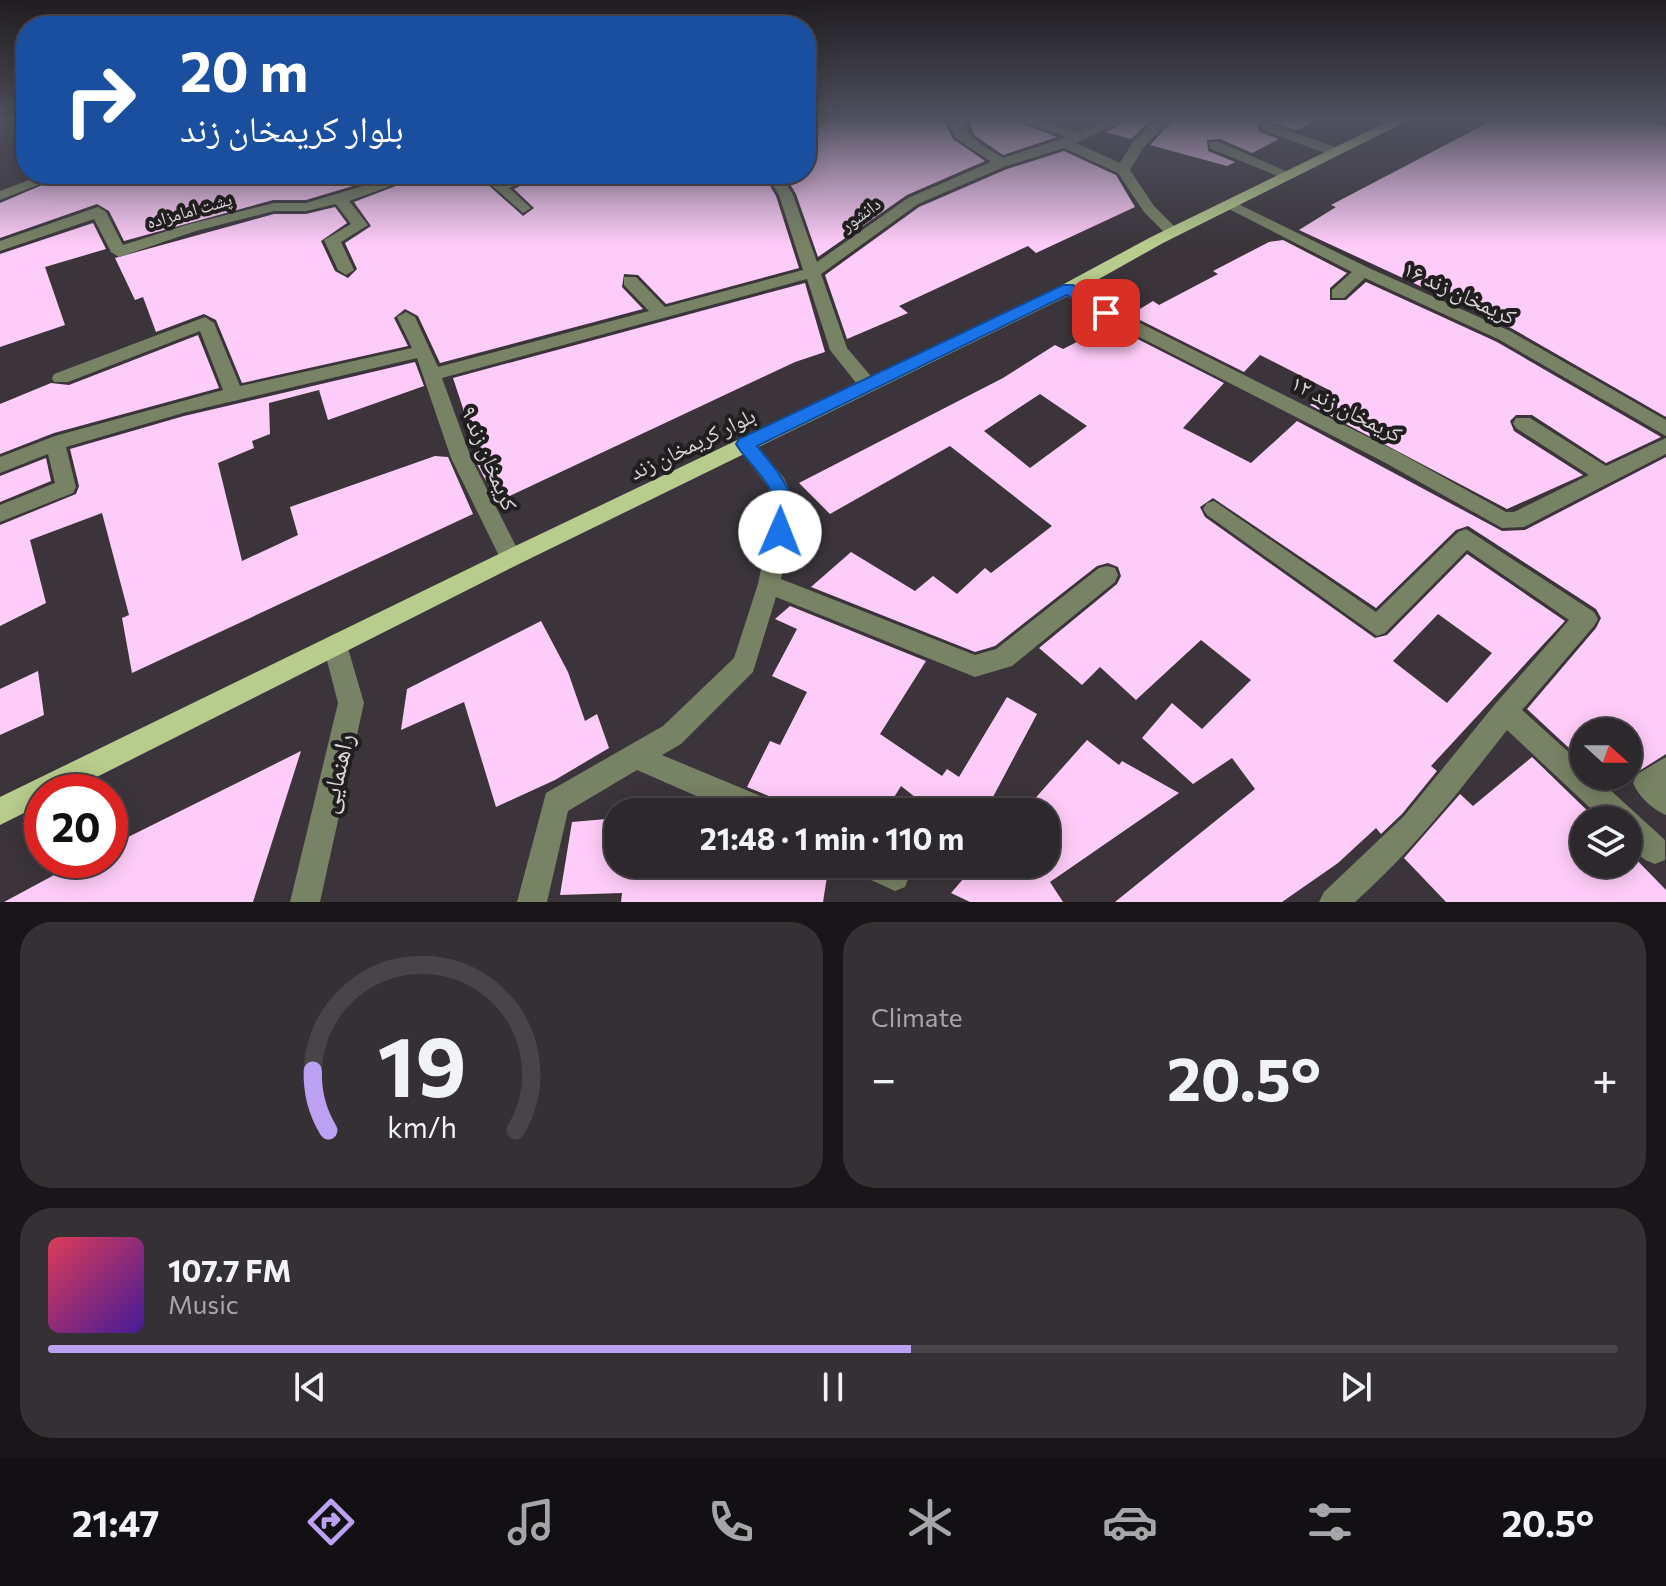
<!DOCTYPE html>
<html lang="en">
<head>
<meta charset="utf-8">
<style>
	body { margin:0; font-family:Commissioner,"Noto Naskh Arabic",sans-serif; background:#343034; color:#f1f3f6; height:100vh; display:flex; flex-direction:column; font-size:30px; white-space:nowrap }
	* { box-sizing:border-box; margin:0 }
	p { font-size:26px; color:#a6a6a9 }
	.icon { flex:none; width:44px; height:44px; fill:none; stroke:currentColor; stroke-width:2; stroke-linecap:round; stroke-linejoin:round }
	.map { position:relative; height:902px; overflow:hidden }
	.panel { display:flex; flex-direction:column; gap:20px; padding:20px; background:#181618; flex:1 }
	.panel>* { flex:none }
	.banner { position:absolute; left:16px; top:16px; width:800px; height:168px; border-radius:32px; box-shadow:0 4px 20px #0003,0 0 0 2px #484448; background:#1a4fa0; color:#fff; overflow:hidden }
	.needle { width:52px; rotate:111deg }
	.tools { position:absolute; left:1570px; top:718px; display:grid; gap:16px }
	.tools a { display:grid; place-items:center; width:72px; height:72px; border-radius:50%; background:#2c282c; box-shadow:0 4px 20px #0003,0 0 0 2px #484448; font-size:40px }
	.speed { position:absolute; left:24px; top:774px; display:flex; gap:16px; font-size:40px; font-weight:700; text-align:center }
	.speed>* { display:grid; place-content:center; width:104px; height:104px; border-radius:50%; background:#2c282c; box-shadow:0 4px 20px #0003,0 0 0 2px #484448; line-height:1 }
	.speed .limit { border:12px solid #d22; background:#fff; color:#111 }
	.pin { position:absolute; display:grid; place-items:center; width:68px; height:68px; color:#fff; margin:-34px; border-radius:16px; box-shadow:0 4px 12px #0006 }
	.me { position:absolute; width:88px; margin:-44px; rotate:1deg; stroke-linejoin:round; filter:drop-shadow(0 0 6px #0008) }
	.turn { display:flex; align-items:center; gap:28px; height:168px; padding:0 32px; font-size:36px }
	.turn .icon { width:104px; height:104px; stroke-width:2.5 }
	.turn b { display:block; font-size:56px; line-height:68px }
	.big { font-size:60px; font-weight:700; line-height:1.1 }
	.panel .widget { flex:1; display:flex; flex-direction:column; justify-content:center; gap:12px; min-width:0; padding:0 28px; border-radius:32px; background:#343034 }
	.panel .dial { align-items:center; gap:0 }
	.dial svg { height:208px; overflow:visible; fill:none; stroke:#484448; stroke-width:7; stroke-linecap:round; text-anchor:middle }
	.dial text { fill:#f1f3f6; stroke:none }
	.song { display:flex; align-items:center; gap:24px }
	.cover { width:96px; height:96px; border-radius:12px; background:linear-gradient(135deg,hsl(350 70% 55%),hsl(260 70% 35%)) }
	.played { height:8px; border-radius:4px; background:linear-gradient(90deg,#bca0f2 55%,#484448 55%) }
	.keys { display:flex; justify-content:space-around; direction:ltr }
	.heat { display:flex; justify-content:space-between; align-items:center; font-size:44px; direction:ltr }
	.panel .tiles { flex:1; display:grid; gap:20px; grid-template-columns:1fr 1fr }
	.widget:last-child { grid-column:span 2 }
	.trip { position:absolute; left:604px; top:798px; width:456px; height:80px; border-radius:32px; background:#2c282c; box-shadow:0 4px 20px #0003,0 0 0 2px #484448; font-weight:700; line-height:80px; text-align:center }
	.tabs { display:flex; height:128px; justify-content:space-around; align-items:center; background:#121012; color:#a6a6a9 }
	.tabs .icon { width:56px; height:56px }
	.tabs .current { color:#bca0f2 }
	.tabs b { font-size:36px; color:#f1f3f6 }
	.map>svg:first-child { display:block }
	.building { fill:#feccf8; fill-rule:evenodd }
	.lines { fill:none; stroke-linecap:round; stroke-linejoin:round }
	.minor { fill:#788264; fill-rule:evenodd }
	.major { fill:#b8cc8d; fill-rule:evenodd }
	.route { fill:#1a73e8; stroke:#114b97; stroke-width:2 }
	.labels { text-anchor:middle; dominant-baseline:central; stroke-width:8; stroke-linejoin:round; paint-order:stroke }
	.far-street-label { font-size:18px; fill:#dad5d9; stroke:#211e20 }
	.street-label { font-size:22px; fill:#dad5d9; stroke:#211e20 }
	.near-street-label { font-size:26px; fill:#dad5d9; stroke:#211e20 }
</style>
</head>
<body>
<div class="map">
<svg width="1666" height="902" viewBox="0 0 1666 902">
	<rect width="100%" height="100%" fill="#3b353b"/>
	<path class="building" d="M806,119H949L947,127L953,139L985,161L907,195L818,257L796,194L784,174H806Z
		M969,119H1010L1057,137L1003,155L974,135Z
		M1131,119H1152L1131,139L1106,132Z
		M1174,119H1319L1297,130L1266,120L1257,126L1260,132L1279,139L1252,153L1220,139L1207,140L1208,151L1235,162L1227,166L1150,145Z
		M1495,119H1640L1666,127V417L1511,328L1299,230L1336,207L1331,205Z
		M1064,151L1116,175L1135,207L1036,253L1028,246L899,306L908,313L847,339L825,275L919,207L1007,169Z
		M68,174H393L306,200H273L124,241L109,211L97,204L0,238V203Z
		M427,174H476L523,216L534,208L514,189L544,174H763L776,196L799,268L666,304L638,275L624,274L622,287L643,309L440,363L418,316L405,309L394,318L408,346L242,383L216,320L204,314L156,332L143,297L135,300L115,258L274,214H306L335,207L347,223L321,241L335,271L348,278L357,269L345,243L371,226L354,202Z
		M93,223L106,249L45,267L65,325L0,347V254Z
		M1283,240L1347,273L1330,288V300H1346L1366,282L1497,342L1661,437L1606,463L1532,415H1516L1510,421L1514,431L1583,475L1507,509L1310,405L1329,390L1260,355L1244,372L1130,315L1153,301L1159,305L1218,274L1213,271L1269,242Z
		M805,283L825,352L795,362L497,502L475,460H480L453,378Z
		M1110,325L1224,383L1183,428L1251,463L1297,421L1502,531L1525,530L1666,457V754L1612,788L1599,776H1628V732H1584V762L1527,709L1596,628L1601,618L1596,609L1468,526L1456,530L1376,608L1213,498L1200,507L1205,517L1375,638L1387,635L1467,554L1565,621L1431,766L1437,771L1402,814L1381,834L1376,828L1338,863L1282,902H1115L1255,789L1232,758L1193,784L1142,738L1172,703L1202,729L1251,680L1201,640L1136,700L1100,667L1082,685L1039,648L1117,584L1121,576L1118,567L1108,563L1097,566L995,646L975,652L811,587L851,552L915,591L933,576L957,594L985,568L991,573L1052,526L950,446L830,514L799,483L1003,378L1055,345L1063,349ZM1040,394L1087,426L1030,468L984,431ZM1438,614L1492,653L1447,703L1393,661Z
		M198,335L219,388L54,433L0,454V404L51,383L69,385Z
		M415,362L424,386L328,420L319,390L269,403L270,434L252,441L254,448L218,463L242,561L298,535L290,507L435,456L448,457L473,514L132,673L122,618L129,615L102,513L30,540L46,603L0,626V525L76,494L79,486L70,449L184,416Z
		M46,458L51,481L0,502V476Z
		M790,606L926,661L880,734L942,776L947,769L959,777L1007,697L1037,714L985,812H934L901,786L885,812H782L776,799L747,787L770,741L780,745L807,692L772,676L797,629L775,619Z
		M541,621L568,672L585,721L597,714L609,748L555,780L496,807L464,702L401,730L407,689Z
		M38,671L44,715L0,735V689Z
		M1087,740L1119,765L1122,761L1179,793L1050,882L1063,902H970L951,893L976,864H1046V812H1023Z
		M301,751L253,902H4L82,860H110V846Z
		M1532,757L1597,820H1584V864H1628V851L1666,890V902H1446L1404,858L1460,794L1473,806Z
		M693,798L726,812H625L639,800L691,805Z
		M618,818V864H829L823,902H621L622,893L560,895L572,822Z"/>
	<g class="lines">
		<path class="minor" d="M952,119H966C961,137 990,149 1003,158L1067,137L1013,119H1034L1079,132L1110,119H1128L1076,143L1120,163L1133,142L1156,119H1171L1144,147L1130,170L1154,206L1180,232L1177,235H1167L1144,212L1118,173L1064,148L1006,166L918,204L821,274L847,348L875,381L877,385L875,389H861L830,350L807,279L442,378L471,458L522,558L519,564L511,567L503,564L451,458L417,358L183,413L66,447L76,487L73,493L0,522V505L55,483L48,454L0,473V457L55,436L223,390L200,331L68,382H54L52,378L54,374L205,317L214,323L240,386L412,348L397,317L406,312L415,317L438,367L649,311L624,285V277H636L665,307L803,270L779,195L766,174H780L793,195L817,262L908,198L991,162L956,138L950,126Z
			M1267,123L1341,149L1343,152L1331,155L1262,130L1260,127Z
			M1209,142H1219L1297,176L1285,179L1209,148Z
			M45,174H65L0,200V191Z
			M403,174H424L349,201L368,225L341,242L354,270L346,275L338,270L324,240L351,224L336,204L306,211H274L196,231L119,257L111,252L94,219L0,251V241L98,207L106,212L123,245L186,225L274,203H306Z
			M479,174H494L502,181L520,174H541L509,188L531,208L523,213Z
			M1230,200L1369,268L1510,331L1666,420V436L1498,339L1365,278L1344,298H1332V290L1352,272L1225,207V201Z
			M1068,284L1112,309L1396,451L1506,512H1514L1589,475L1516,428L1513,423L1516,418H1530L1606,466L1666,438V454L1524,527L1502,528L1382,461L1100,317L1062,293L1060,289Z
			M745,437L752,439L784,478L796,505L781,579L975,655L996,649L1099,568L1107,566L1115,568L1118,575L1115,582L1012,666L975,677L776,597L753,672L681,744L662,755L775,802L779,812H733L637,770L568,811L547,902H517L546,793L663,726L734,658L758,584L774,505L768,487L735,444Z
			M1214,501L1376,612L1458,532L1466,529L1594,612L1598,619L1594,626L1522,710L1584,766V776H1595L1665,840V860L1655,864L1645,860L1628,844V820H1603L1507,730C1457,794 1416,847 1355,902H1319L1324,892L1404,816L1496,703L1569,620L1467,550L1385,633L1377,636L1207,515L1203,509L1207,503Z
			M335,634L343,638L347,645L364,703L320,902H290L338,703L323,645L327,638Z
			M1666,757V815C1652,809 1639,797 1633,783L1637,774Z
			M854,864H899L905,867L909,877L905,887L895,891L858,874Z"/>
		<path class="major" d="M1393,119H1411L1163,243L1074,293L519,564L67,792H42V804L0,825V797L503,552L1062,285L1151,237Z"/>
	</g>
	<linearGradient id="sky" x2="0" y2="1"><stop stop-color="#201d20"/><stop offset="0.49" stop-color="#4f5160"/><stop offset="1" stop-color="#4f5160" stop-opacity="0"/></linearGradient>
	<rect width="1666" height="245" fill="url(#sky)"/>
	<path class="route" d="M1063,285H1073L1114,313L1101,317L1067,295L757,446C779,473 805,500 787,537H773C767,526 776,517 775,505C773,482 747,463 736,444L739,439Z"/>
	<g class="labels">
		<g class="far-street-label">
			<text transform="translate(189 210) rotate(-16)">پشت امامزاده</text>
			<text transform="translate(860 214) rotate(-36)">دانشور</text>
		</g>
		<g class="street-label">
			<text transform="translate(1460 292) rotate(25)">کریمخان زند ۱۶</text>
			<text transform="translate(1347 408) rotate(27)">کریمخان زند ۱۲</text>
			<text transform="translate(692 443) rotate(-26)">بلوار کریمخان زند</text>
			<text transform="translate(490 458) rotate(67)">کریمخان زند ۹</text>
		</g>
		<g class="near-street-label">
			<text transform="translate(335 773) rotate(-77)">راهنمایی</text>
		</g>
	</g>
</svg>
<div class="tools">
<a><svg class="needle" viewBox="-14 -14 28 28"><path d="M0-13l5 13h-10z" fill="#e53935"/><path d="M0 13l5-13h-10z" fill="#a6a6a9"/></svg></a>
<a><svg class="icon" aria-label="layers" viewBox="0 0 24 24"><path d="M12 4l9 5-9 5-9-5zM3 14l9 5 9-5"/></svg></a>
</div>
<div class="speed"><div class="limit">20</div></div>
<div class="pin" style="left:1106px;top:313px;background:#d93025"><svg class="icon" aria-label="arrive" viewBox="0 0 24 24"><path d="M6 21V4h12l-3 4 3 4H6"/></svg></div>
<svg class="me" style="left:780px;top:532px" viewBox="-20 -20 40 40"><circle r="19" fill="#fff"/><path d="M0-13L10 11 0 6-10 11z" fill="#1a73e8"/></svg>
<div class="trip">21:48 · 1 min · 110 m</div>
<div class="banner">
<div class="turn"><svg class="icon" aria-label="right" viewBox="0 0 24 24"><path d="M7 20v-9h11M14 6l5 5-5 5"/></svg><div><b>20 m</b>بلوار کریمخان زند</div></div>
</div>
</div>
<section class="panel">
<div class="tiles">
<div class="widget dial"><svg viewBox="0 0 100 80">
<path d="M14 69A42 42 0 1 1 86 69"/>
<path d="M14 69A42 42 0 0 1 8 46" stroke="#bca0f2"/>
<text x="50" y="56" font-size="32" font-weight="700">19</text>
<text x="50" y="72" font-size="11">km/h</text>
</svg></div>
<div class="widget"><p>Climate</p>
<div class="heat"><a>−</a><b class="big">20.5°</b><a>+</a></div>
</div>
<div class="widget">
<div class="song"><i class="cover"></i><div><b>107.7 FM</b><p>Music</p></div></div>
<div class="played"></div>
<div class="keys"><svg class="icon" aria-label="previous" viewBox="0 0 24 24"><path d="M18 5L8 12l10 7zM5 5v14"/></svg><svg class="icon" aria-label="pause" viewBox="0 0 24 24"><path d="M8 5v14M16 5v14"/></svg><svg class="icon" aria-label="next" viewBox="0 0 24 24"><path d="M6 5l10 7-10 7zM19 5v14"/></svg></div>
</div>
</div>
</section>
<nav class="tabs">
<b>21:47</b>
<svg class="icon current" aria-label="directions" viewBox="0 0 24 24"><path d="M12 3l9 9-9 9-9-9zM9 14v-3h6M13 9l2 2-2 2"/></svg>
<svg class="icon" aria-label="music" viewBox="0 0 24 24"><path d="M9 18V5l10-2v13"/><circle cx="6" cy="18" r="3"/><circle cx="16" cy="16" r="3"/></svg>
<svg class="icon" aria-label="phone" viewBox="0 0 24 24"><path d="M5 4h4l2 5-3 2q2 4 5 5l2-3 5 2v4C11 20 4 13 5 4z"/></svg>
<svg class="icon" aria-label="climate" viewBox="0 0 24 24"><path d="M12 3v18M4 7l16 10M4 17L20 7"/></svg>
<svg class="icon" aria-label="car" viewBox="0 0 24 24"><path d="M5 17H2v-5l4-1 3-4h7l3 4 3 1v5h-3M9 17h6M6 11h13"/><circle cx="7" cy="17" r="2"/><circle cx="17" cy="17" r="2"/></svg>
<svg class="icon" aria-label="filters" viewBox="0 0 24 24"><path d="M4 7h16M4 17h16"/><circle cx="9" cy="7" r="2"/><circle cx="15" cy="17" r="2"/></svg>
<b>20.5°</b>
</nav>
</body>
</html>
